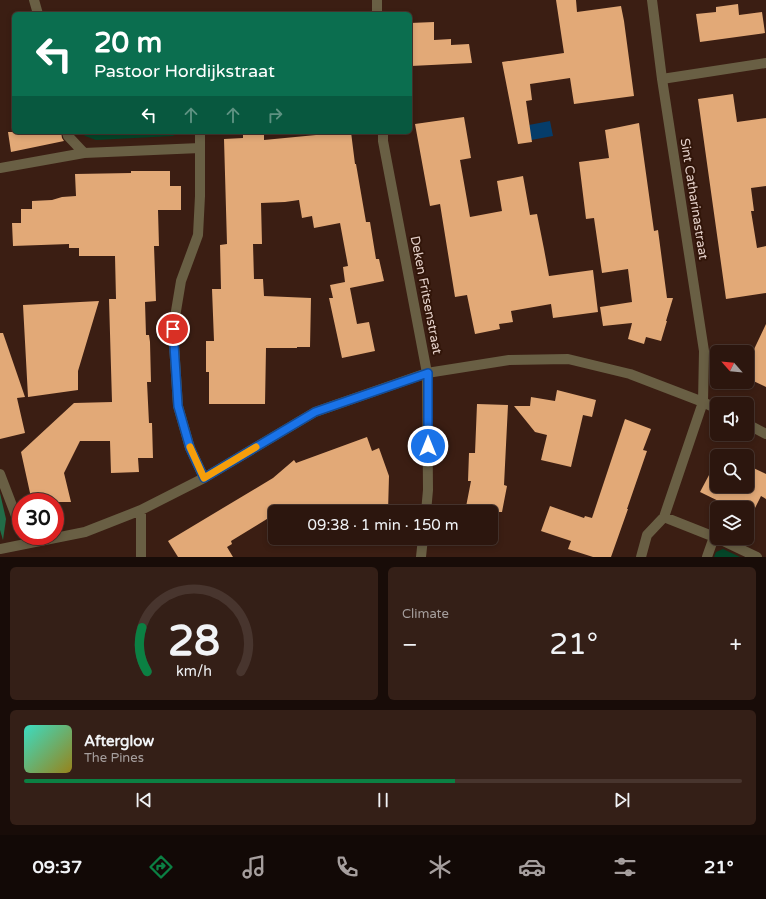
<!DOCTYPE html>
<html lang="en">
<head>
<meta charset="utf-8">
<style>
	body { margin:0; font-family:"Varela Round",sans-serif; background:#341f17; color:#f1f3f6; height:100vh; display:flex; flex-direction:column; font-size:15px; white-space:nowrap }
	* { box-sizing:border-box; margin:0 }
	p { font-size:13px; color:#a69f9e }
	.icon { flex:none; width:22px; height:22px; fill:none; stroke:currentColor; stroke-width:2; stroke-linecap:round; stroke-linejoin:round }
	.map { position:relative; height:557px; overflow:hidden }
	.details { display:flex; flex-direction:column; gap:10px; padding:10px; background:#180c08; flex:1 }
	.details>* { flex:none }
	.guide { position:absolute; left:12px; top:12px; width:400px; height:122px; border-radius:6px; box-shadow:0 2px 6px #0003,0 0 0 1px #48352e; background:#0b6e4f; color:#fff; overflow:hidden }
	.needle { width:26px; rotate:297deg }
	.buttons { position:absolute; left:710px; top:345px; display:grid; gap:8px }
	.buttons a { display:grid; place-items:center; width:44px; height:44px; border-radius:6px; background:#2c160e; box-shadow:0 2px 6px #0003,0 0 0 1px #48352e; font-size:20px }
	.speed { position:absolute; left:12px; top:493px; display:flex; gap:8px; font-size:20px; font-weight:700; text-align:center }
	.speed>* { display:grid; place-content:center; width:52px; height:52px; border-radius:50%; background:#2c160e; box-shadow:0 2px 6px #0003,0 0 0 1px #48352e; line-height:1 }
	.speed .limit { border:6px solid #d22; background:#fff; color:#111 }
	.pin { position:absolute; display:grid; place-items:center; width:34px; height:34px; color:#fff; margin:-17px; border:2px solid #fff; border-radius:50%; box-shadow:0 1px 4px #0007 }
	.me { position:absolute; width:44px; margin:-22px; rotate:0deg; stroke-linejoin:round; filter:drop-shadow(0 0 3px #0008) }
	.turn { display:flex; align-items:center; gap:14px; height:84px; padding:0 16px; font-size:18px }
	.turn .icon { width:52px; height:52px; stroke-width:2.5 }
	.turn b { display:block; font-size:28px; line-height:34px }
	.lanes { display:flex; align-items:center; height:38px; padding:0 16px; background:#0003; justify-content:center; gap:20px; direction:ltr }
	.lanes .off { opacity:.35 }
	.big { font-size:30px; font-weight:600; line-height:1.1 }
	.details .tile { flex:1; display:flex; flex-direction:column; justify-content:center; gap:6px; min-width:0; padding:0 14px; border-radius:6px; background:#341f17 }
	.details .dial { align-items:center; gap:0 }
	.dial svg { height:104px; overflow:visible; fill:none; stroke:#48352e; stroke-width:7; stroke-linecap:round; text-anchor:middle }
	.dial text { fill:#f1f3f6; stroke:none }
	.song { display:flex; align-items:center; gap:12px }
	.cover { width:48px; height:48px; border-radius:6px; background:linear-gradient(135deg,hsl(170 70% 55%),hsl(50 70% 35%)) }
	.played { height:4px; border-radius:2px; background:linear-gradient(90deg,#0b8043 60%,#48352e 60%) }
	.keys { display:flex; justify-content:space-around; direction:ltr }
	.heat { display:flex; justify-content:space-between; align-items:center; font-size:22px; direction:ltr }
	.details .tiles { flex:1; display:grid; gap:10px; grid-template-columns:1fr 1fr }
	.tile:last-child { grid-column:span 2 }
	.trip { position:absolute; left:268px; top:505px; width:230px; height:40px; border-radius:6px; background:#2c160e; box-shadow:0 2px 6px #0003,0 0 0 1px #48352e; font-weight:600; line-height:40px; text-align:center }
	.menu { display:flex; height:64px; justify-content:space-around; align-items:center; background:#120906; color:#a69f9e }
	.menu .icon { width:28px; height:28px }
	.menu .on { color:#0b8043 }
	.menu b { font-size:18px; color:#f1f3f6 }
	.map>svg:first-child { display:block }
	.green { fill:#044528 }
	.forest { fill:#226c47 }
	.water { fill:#063d6a }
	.building { fill:#e2a977 }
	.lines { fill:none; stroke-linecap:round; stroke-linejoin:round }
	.minor { stroke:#695f44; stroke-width:10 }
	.route-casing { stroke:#114b97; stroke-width:10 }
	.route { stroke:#1a73e8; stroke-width:7 }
	.slow { stroke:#f59e0b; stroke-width:7 }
	.labels { text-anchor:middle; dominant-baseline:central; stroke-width:4; stroke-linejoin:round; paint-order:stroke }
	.street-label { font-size:13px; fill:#e4d0c9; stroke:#311509 }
</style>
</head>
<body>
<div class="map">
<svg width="766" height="557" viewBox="0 0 766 557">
	<rect width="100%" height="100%" fill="#3b1e13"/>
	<path class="green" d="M81,132H180L173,136L96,140L85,136Z
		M723,549L740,557H714L716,552Z"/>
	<path class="forest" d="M0,493L6,519L3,540L0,530Z"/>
	<path class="water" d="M550,121L553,136L520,142L518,127Z"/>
	<path class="building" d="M556,0H576L577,12L621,6L624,21L634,96L574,104L570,78L530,84L532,100L526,101L532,142L518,144L502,62L564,53Z
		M738,4L739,15L762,12L765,33L700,42L696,14L716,12V7Z
		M434,22V40L451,39V45L469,44L472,63L411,66L410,23Z
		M733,94L737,122L766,118V186L751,188L754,211H751L757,248L766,246V293L726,299L698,99Z
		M464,117L471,158L460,160L470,217L502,211L497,181L523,176L530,215L537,214L544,249L549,276L593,270L598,312L553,318L551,304L511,311L513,322L499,324L500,329L475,334L467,295L455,297L440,204L430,206L415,124Z
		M639,123L654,231L658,230L667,298H673L666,321H667L661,341L646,337L644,344L628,339L632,323L603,326L600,307L632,302L628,269L602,273L594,218L586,219L579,162L609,158L605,130Z
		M8,132H61L62,138L64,141L11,152Z
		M243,132H264V140L316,135L315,132H351L355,164H356L366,222H370L376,259H379L384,281L350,288L357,324L369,322L375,351L342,358L329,298H333L330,285L345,282L343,267L348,266L340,223L314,228L312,216L302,218L299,200L285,202L261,203L262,244H253L254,279H263L264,296L311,298L310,347H297V348H266L265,404H209V372H206V341H214L212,289H221L220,245L227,244L224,139L243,138Z
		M131,171H170V186H181V210H158L159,246H154L156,301L145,302L146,335H149L150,342L151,382H147L149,423H152L153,458H138L139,472L111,473L110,441H80L64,473L71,502H32L21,452L74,403L112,402L109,299H116L115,256H79V248H69V244L13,246L12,223H21V209H32V201L52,200L62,197L76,196L75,174L131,173Z
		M99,301L78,371V390L28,397L23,305Z
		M766,324V387L747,378V364Z
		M0,333H3L25,397L17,398L25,433L0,439Z
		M557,390L596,400L592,417L583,415L571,467L541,460L547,435L535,432L514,406H530L531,397L555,401Z
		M477,404L508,405L504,485L507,486L502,512H465L471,481H468L469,453H475Z
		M625,419L651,429L643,450L647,451L627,509H628L611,557H593L568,549L571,541L541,531L550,506L584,518L585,516L592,518Z
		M367,437L372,451L379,448L389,476L388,512H275V514L231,541L232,544L227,547L233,557H178L168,541L273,478L294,460L296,463Z
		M717,460V486H747V465L766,474V499L761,496L755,508H733L700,492Z"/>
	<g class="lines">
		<path class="minor" d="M34,0L38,14
			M377,14V0
			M662,79L766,63
			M67,132L68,136L84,153
			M200,132V196L198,235L181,281L173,329L178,406L190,448L204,478
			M383,132V141L427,373L428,490L426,512
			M0,168L84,153L200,148
			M747,424L766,434
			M0,474L21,529
			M664,517L717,538
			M717,538L757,557
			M0,549L85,532L141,510L204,478L315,412L427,373L509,360L568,359L630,374L703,402L717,409
			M141,557V510
			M421,557L423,538
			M641,557L647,535L664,517L703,402L704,351L662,79L652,0
			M707,557L714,537"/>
	</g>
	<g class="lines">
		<defs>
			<path id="route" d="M173,329L178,406L190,448L204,478L315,412L428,373V446"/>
		</defs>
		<use href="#route" class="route-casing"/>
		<use href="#route" class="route"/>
		<path class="slow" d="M190,447L204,478L256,447"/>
	</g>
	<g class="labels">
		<g class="street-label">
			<text transform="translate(694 199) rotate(81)">Sint Catharinastraat</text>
			<text transform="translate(426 295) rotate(79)">Deken Fritsenstraat</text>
		</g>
	</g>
</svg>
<div class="buttons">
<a><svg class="needle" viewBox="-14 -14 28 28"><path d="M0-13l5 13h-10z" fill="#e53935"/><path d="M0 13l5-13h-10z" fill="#a69f9e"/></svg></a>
<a><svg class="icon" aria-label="sound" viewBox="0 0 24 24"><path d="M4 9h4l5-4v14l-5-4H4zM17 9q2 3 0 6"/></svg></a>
<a><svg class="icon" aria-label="search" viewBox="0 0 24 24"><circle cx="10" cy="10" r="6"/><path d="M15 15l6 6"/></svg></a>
<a><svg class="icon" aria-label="layers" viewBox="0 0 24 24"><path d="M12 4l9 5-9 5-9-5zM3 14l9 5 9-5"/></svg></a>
</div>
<div class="speed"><div class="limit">30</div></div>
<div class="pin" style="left:173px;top:329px;background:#d93025"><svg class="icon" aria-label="arrive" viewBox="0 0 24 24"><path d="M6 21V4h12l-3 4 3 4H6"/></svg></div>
<svg class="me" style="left:428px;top:446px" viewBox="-20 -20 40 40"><circle r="17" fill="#1a73e8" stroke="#fff" stroke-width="3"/><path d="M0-11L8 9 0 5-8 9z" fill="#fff"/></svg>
<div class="trip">09:38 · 1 min · 150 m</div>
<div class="guide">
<div class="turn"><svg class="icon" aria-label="left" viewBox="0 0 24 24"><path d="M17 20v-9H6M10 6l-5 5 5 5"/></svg><div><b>20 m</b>Pastoor Hordijkstraat</div></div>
<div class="lanes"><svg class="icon" aria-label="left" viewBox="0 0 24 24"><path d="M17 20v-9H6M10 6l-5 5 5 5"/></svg><svg class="icon off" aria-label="ahead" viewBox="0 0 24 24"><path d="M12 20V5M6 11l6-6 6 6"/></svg><svg class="icon off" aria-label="ahead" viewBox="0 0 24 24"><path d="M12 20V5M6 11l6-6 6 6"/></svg><svg class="icon off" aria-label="right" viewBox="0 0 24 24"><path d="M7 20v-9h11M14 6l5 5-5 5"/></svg></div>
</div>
</div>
<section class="details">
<div class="tiles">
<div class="tile dial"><svg viewBox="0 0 100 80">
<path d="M14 69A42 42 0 1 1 86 69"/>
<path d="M14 69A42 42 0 0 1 10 35" stroke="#0b8043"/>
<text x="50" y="56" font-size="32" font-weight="700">28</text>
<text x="50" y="72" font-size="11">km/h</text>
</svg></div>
<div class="tile"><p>Climate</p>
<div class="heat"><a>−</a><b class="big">21°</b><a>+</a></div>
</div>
<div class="tile">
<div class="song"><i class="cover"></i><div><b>Afterglow</b><p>The Pines</p></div></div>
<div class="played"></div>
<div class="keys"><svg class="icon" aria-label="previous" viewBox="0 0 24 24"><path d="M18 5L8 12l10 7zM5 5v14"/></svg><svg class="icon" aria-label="pause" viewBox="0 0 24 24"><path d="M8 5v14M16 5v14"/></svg><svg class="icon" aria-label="next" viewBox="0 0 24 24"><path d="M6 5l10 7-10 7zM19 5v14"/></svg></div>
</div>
</div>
</section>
<nav class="menu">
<b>09:37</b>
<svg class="icon on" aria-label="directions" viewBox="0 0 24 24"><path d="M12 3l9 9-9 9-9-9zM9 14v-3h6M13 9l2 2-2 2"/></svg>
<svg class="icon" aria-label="music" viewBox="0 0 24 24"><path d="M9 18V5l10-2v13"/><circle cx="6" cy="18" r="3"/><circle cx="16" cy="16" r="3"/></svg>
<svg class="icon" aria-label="phone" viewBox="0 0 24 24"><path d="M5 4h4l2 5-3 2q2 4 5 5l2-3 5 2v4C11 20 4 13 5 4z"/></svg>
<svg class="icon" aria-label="climate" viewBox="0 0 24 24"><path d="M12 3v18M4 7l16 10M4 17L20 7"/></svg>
<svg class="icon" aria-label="car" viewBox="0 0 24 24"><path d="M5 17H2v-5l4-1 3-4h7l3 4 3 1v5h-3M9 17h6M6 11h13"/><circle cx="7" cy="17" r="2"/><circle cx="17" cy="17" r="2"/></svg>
<svg class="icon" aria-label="filters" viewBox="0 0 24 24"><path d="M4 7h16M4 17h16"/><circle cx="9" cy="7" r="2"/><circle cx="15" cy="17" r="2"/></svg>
<b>21°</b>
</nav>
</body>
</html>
